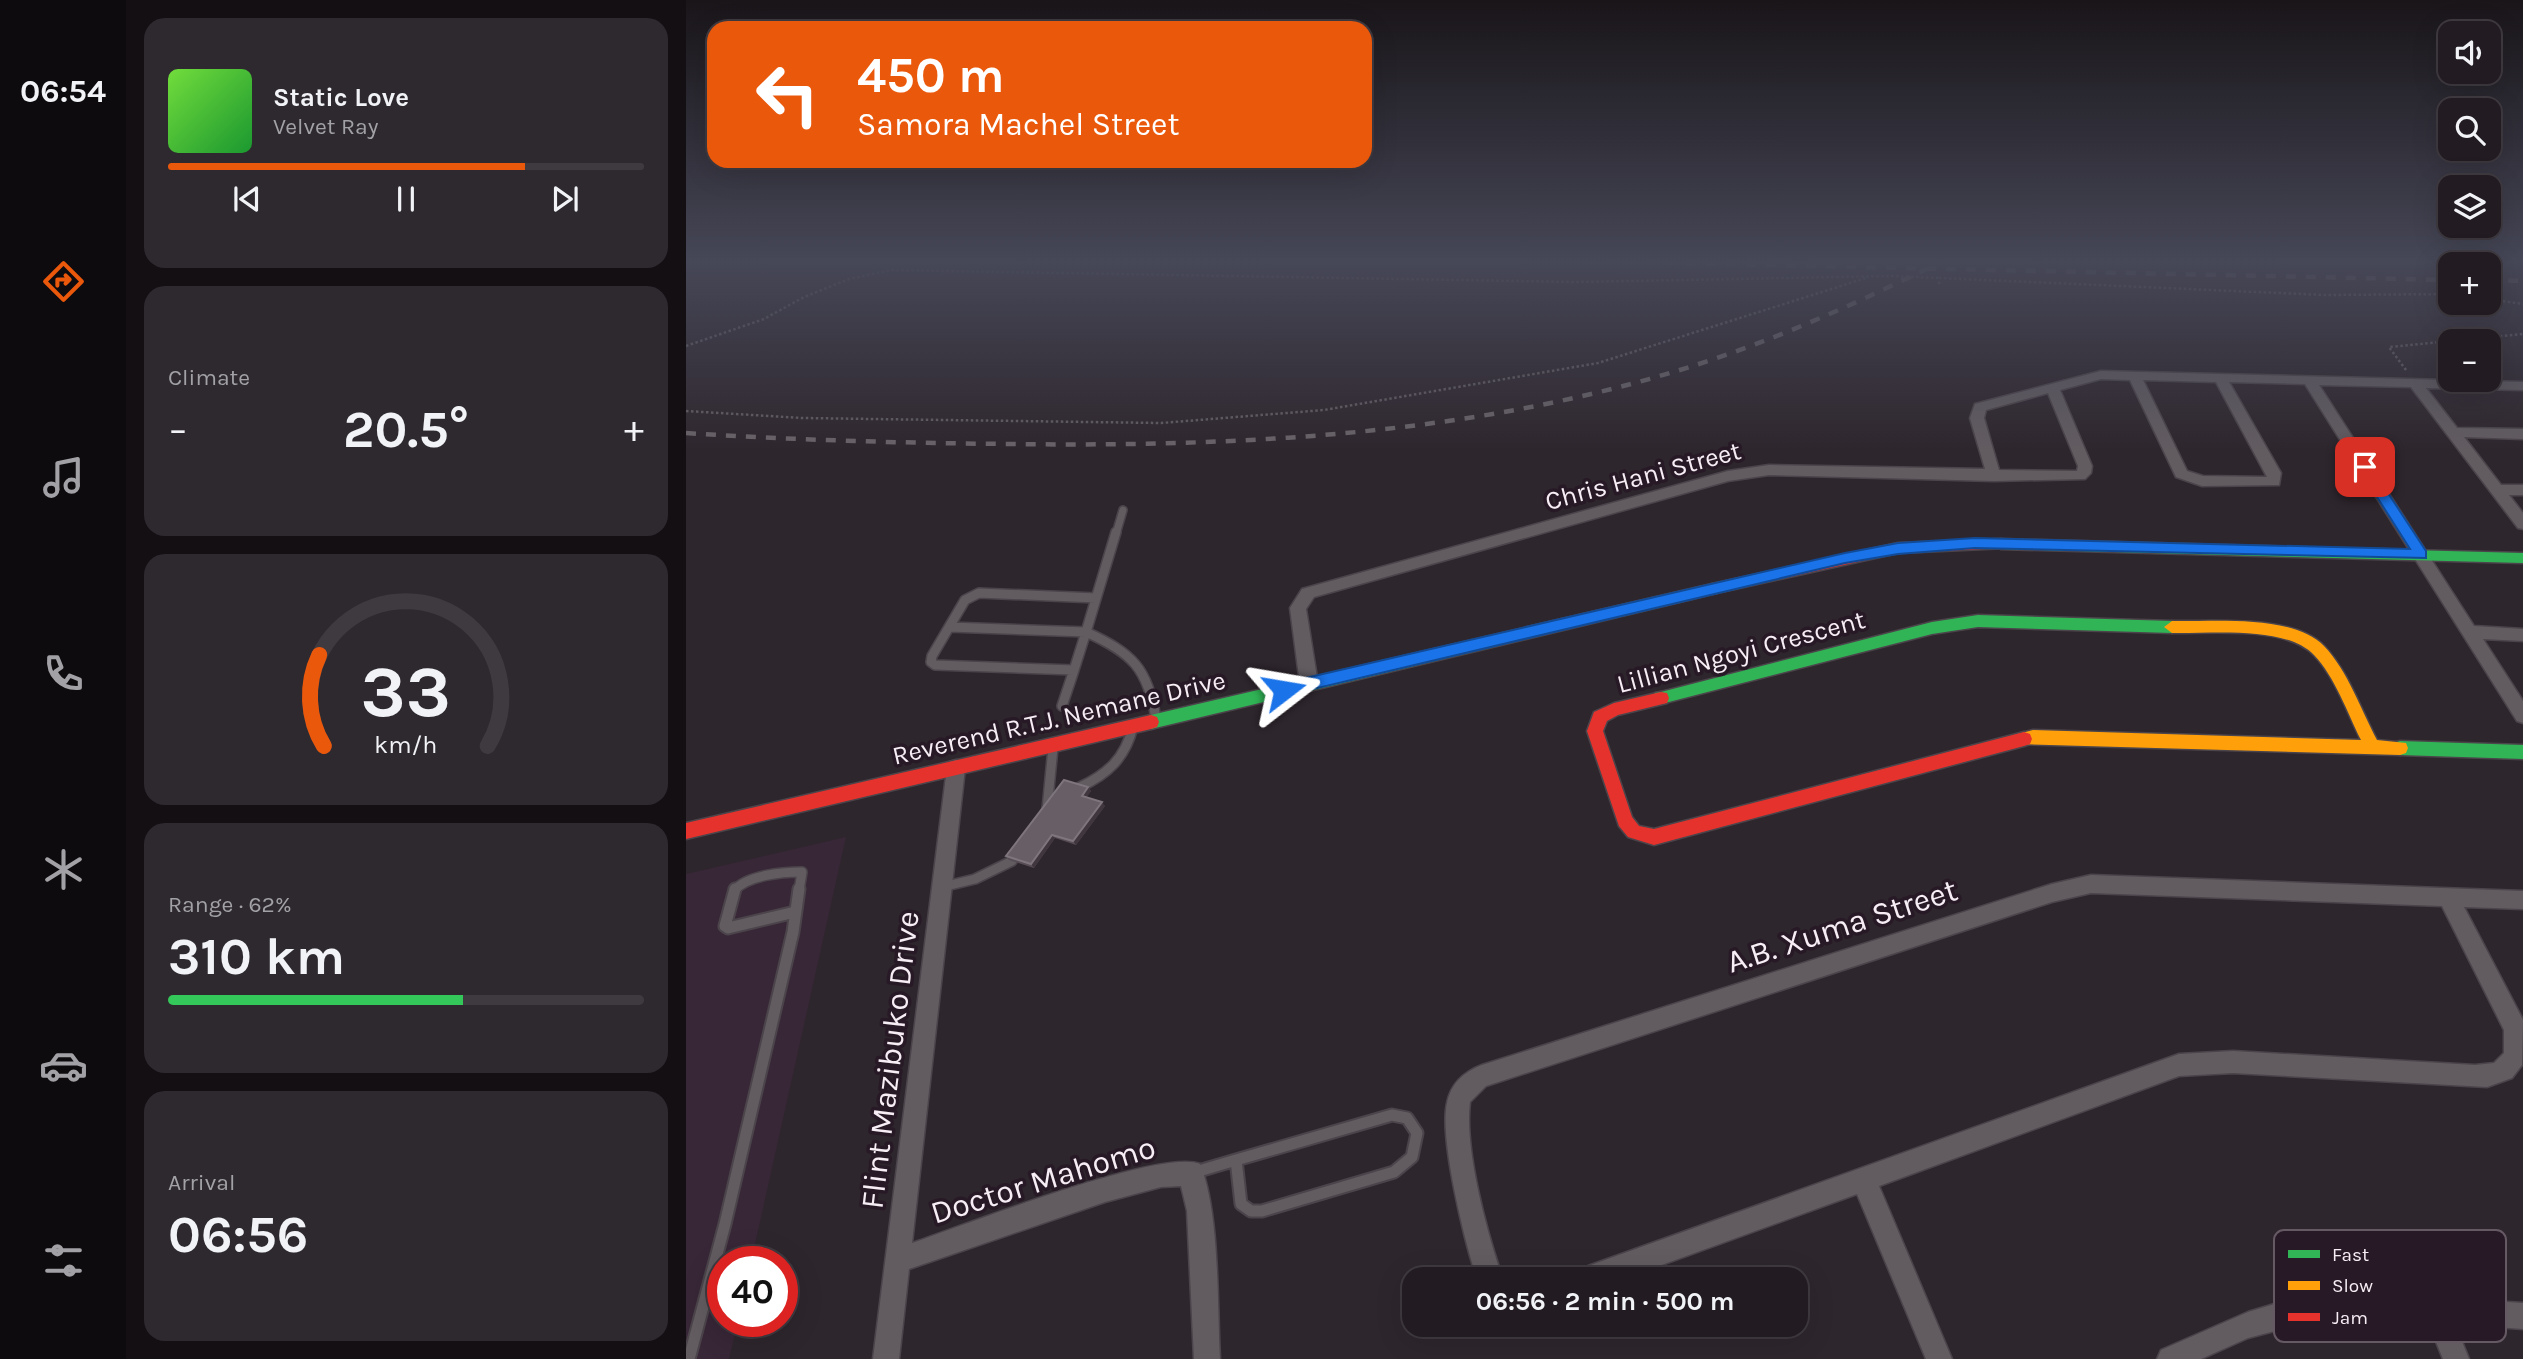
<!DOCTYPE html>
<html lang="en">
<head>
<meta charset="utf-8">
<style>
	body { margin:0; font-family:Karla,sans-serif; background:#2e292f; color:#f1f3f6; height:100vh; display:flex; flex-direction:column; font-size:26px; white-space:nowrap }
	* { box-sizing:border-box; margin:0 }
	p { font-size:23px; color:#a2a1a5 }
	.icon { flex:none; width:38px; height:38px; fill:none; stroke:currentColor; stroke-width:2; stroke-linecap:round; stroke-linejoin:round }
	.map { position:relative; flex:1; overflow:hidden }
	.sheet { display:flex; flex-direction:column; gap:18px; padding:18px; background:#130f13; width:560px }
	.sheet>* { flex:none }
	.top-card { position:absolute; left:21px; top:21px; width:665px; height:147px; border-radius:21px; box-shadow:0 7px 28px #0002,0 0 0 2px #3f3a40; background:#ea580c; color:#fff; overflow:hidden }
	.fabs { position:absolute; left:1752px; top:21px; display:grid; gap:14px }
	.fabs a { display:grid; place-items:center; width:63px; height:63px; border-radius:14px; background:#221c22; box-shadow:0 7px 28px #0002,0 0 0 2px #3f3a40; font-size:35px }
	.speed { position:absolute; left:21px; top:1246px; display:flex; gap:14px; font-size:35px; font-weight:700; text-align:center }
	.speed>* { display:grid; place-content:center; width:91px; height:91px; border-radius:50%; background:#221c22; box-shadow:0 7px 28px #0002,0 0 0 2px #3f3a40; line-height:1 }
	.speed .limit { border:10px solid #d22; background:#fff; color:#111 }
	.pin { position:absolute; display:grid; place-items:center; width:60px; height:60px; color:#fff; margin:-30px; border-radius:14px; box-shadow:0 4px 10px #0006 }
	.me { position:absolute; width:77px; margin:-38px; rotate:76deg; stroke-linejoin:round; filter:drop-shadow(0 0 5px #0008) }
	.turn { display:flex; align-items:center; gap:24px; height:147px; padding:0 35px; font-size:32px }
	.turn .icon { width:91px; height:91px; stroke-width:2.5 }
	.turn b { display:block; font-size:49px; line-height:60px }
	.big { font-size:52px; font-weight:700; line-height:1.1 }
	.sheet .widget { flex:1; display:flex; flex-direction:column; justify-content:center; gap:10px; min-width:0; padding:0 24px; border-radius:21px; background:#2e292f }
	.sheet .dial { align-items:center; gap:0 }
	.dial svg { height:182px; overflow:visible; fill:none; stroke:#3f3a40; stroke-width:7; stroke-linecap:round; text-anchor:middle }
	.dial text { fill:#f1f3f6; stroke:none }
	.song { display:flex; align-items:center; gap:21px }
	.cover { width:84px; height:84px; border-radius:10px; background:linear-gradient(135deg,hsl(100 70% 55%),hsl(130 70% 35%)) }
	.played { height:7px; border-radius:4px; background:linear-gradient(90deg,#ea580c 75%,#3f3a40 75%) }
	.keys { display:flex; justify-content:space-around; direction:ltr }
	.heat { display:flex; justify-content:space-between; align-items:center; font-size:38px; direction:ltr }
	.charge { height:10px; border-radius:5px; background:linear-gradient(90deg,#34c759 62%,#3f3a40 0) }
	.trip { position:absolute; left:716px; top:1267px; width:406px; height:70px; border-radius:21px; background:#221c22; box-shadow:0 7px 28px #0002,0 0 0 2px #3f3a40; font-weight:700; line-height:70px; text-align:center }
	main { display:flex; flex:1; min-height:0 }
	.menu { display:flex; flex-direction:column; width:126px; justify-content:space-around; align-items:center; background:#0e0b0e; color:#a2a1a5 }
	.menu .icon { width:49px; height:49px }
	.menu .selected { color:#ea580c }
	.menu b { font-size:32px; color:#f1f3f6 }
	.map>svg:first-child { display:block }
	.built { fill:#382737 }
	.lines { fill:none; stroke-linecap:round; stroke-linejoin:round }
	.lane-far2-casing { stroke:#4b444a; stroke-width:10 }
	.lane-far1-casing { stroke:#4b444a; stroke-width:12 }
	.lane-casing { stroke:#4b444a; stroke-width:15 }
	.street-casing { stroke:#4b444a; stroke-width:3 }
	.fast-casing { stroke:#4b444a; stroke-width:3 }
	.slow-casing { stroke:#4b444a; stroke-width:3 }
	.jam-casing { stroke:#4b444a; stroke-width:3 }
	.path { stroke:#615c61; stroke-width:2.5; stroke-dasharray:2.5 2.5; stroke-linecap:butt }
	.lane-far2 { stroke:#625c61; stroke-width:7 }
	.lane-far1 { stroke:#625c61; stroke-width:9 }
	.lane { stroke:#625c61; stroke-width:11 }
	.street { fill:#625c61; fill-rule:evenodd }
	.fast { fill:#30b455; fill-rule:evenodd }
	.slow { fill:#ff9f0a; fill-rule:evenodd }
	.jam { fill:#e5322d; fill-rule:evenodd }
	.rail { stroke:#696368; stroke-width:4.5; stroke-dasharray:10 10; stroke-linecap:butt }
	.path-bridge { stroke:#615c61; stroke-width:2.5; stroke-dasharray:2.5 2.5; stroke-linecap:butt }
	.wall { fill:#564d55 }
	.shaded-wall { fill:#3f363e }
	.building { fill:#675e66; stroke:#7e757d; stroke-width:2 }
	.route { fill:#1a73e8; stroke:#114b97; stroke-width:2 }
	.labels { text-anchor:middle; dominant-baseline:central; stroke-width:7; stroke-linejoin:round; paint-order:stroke }
	.street-label { font-size:26px; fill:#f6edf5; stroke:#271a26 }
	.near-street-label { font-size:32px; fill:#f6edf5; stroke:#271a26 }
	.key { fill:#271a26; stroke:#655964; stroke-width:2 }
	.key-label { font-size:19px; fill:#f6edf5 }
</style>
</head>
<body>
<main>
<nav class="menu">
<b>06:54</b>
<svg class="icon selected" aria-label="directions" viewBox="0 0 24 24"><path d="M12 3l9 9-9 9-9-9zM9 14v-3h6M13 9l2 2-2 2"/></svg>
<svg class="icon" aria-label="music" viewBox="0 0 24 24"><path d="M9 18V5l10-2v13"/><circle cx="6" cy="18" r="3"/><circle cx="16" cy="16" r="3"/></svg>
<svg class="icon" aria-label="phone" viewBox="0 0 24 24"><path d="M5 4h4l2 5-3 2q2 4 5 5l2-3 5 2v4C11 20 4 13 5 4z"/></svg>
<svg class="icon" aria-label="climate" viewBox="0 0 24 24"><path d="M12 3v18M4 7l16 10M4 17L20 7"/></svg>
<svg class="icon" aria-label="car" viewBox="0 0 24 24"><path d="M5 17H2v-5l4-1 3-4h7l3 4 3 1v5h-3M9 17h6M6 11h13"/><circle cx="7" cy="17" r="2"/><circle cx="17" cy="17" r="2"/></svg>
<svg class="icon" aria-label="filters" viewBox="0 0 24 24"><path d="M4 7h16M4 17h16"/><circle cx="9" cy="7" r="2"/><circle cx="15" cy="17" r="2"/></svg>
</nav>
<section class="sheet">
<div class="widget">
<div class="song"><i class="cover"></i><div><b>Static Love</b><p>Velvet Ray</p></div></div>
<div class="played"></div>
<div class="keys"><svg class="icon" aria-label="previous" viewBox="0 0 24 24"><path d="M18 5L8 12l10 7zM5 5v14"/></svg><svg class="icon" aria-label="pause" viewBox="0 0 24 24"><path d="M8 5v14M16 5v14"/></svg><svg class="icon" aria-label="next" viewBox="0 0 24 24"><path d="M6 5l10 7-10 7zM19 5v14"/></svg></div>
</div>
<div class="widget"><p>Climate</p>
<div class="heat"><a>−</a><b class="big">20.5°</b><a>+</a></div>
</div>
<div class="widget dial"><svg viewBox="0 0 100 80">
<path d="M14 69A42 42 0 1 1 86 69"/>
<path d="M14 69A42 42 0 0 1 12 29" stroke="#ea580c"/>
<text x="50" y="56" font-size="32" font-weight="700">33</text>
<text x="50" y="72" font-size="11">km/h</text>
</svg></div>
<div class="widget"><p>Range · 62%</p><b class="big">310 km</b><div class="charge"></div></div>
<div class="widget"><p>Arrival</p><b class="big">06:56</b></div>
</section>
<div class="map">
<svg width="1837" height="1359" viewBox="0 0 1837 1359">
	<rect width="100%" height="100%" fill="#2e262d"/>
	<path class="built" d="M160,837L65,1262H37V1321H52L43,1359H0V874Z"/>
	<g class="lines">
		<defs>
			<path id="lane-far2" d="M430,534L437,510"/>
			<path id="lane-far1" d="M430,532L400,632C446,653 462,668 470,719
				M263,627L400,632L388,670
				M376,706L388,670L249,665L245,662L246,656L279,600L293,593L410,598
				M394,787C422,774 439,758 447,727
				M361,809L367,748
				M256,887L289,879L326,861
				M48,891C60,875 97,872 116,872L113,891"/>
			<path id="lane" d="M49,889L39,926L42,928L109,912
				M706,1115L721,1118L731,1133L726,1157L708,1172L576,1211H565L555,1204L550,1160Z
				M506,1173L550,1160
				M3,1359L39,1224L107,932L113,889"/>
			<path id="street" d="M1415,371L1837,382V390L1740,388L1771,428L1837,429V439L1778,437L1815,485H1837V495H1823L1837,513V529L1832,528L1725,387L1633,385L1788,626L1837,629V641L1797,639L1837,701V723L1831,721L1619,384L1543,382L1595,473L1593,485L1516,486L1490,477L1444,380L1415,379L1374,390L1406,466L1405,473L1399,479L1308,481L1083,475L1042,481L628,597L620,609L632,684L629,689H617L614,684L604,608L616,589L1042,471L1083,465L1299,469L1284,418L1289,404ZM1457,380L1530,382L1581,477L1517,476L1501,471ZM1362,393L1392,466L1391,471L1313,470L1298,418L1300,410Z
				M270,760L277,762L279,768L226,1243C276,1226 475,1148 514,1164C534,1213 531,1304 534,1359H508L501,1211L495,1186L475,1187L419,1202L223,1269L213,1359H187L261,768L263,762Z
				M1405,875L1837,891V909L1778,907L1837,1020L1836,1065L1826,1078L1801,1087L1547,1073L1493,1076L1193,1186L1266,1359H1240L1171,1194L937,1279H889L893,1270L902,1266L1493,1054L1547,1051L1789,1065L1808,1063L1818,1053V1030L1756,906L1405,893L1366,902L800,1086L784,1102C778,1149 801,1233 817,1279H791C779,1243 753,1138 761,1103C765,1083 778,1072 796,1065L1366,884Z
				M1695,1294L1837,1303V1329L1769,1324L1783,1359H1757L1742,1322L1667,1320L1611,1325L1562,1338L1515,1359H1471L1475,1350L1562,1312L1595,1302L1639,1296Z"/>
			<path id="fast" d="M1315,539L1837,553V563L1315,549L1308,544Z
				M1026,584L1033,589L1031,593L465,729L459,727L457,722L459,717L465,715Z
				M1292,615L1486,621L1494,627L1486,633L1292,627L1246,634L975,704L969,703L967,698L969,693L975,692L1246,622Z
				M1714,741L1837,745V759L1714,755L1708,753L1706,748L1708,743Z"/>
			<path id="slow" d="M1486,621C1528,622 1607,614 1638,646C1662,671 1675,710 1691,740L1720,743L1722,748L1720,753L1714,755L1332,744L1330,739L1332,734L1347,730L1675,740C1661,712 1649,677 1628,655C1599,625 1524,634 1486,633L1478,627Z"/>
			<path id="jam" d="M1315,539L1322,544L1320,548L1212,553L1026,594L1019,589L1026,584L1212,543Z
				M975,692L981,693L983,698L981,703L932,715L921,721L917,731L946,817L953,826L968,829L1338,732L1344,734L1346,739L1344,744L1338,746L968,845L942,837L933,826L901,731L908,712L928,703Z
				M465,715L471,717L473,722L471,727L465,729L0,839V823Z"/>
		</defs>
		<use href="#lane-far2" class="lane-far2-casing"/>
		<use href="#lane-far1" class="lane-far1-casing"/>
		<use href="#lane" class="lane-casing"/>
		<use href="#street" class="street-casing"/>
		<use href="#fast" class="fast-casing"/>
		<use href="#slow" class="slow-casing"/>
		<use href="#jam" class="jam-casing"/>
		<path class="path" d="M1253,284L1254,278L1639,295L1764,294
			M1802,299L1837,304
			M0,346L78,319L118,297L163,279L205,270L888,282L1205,276
			M1720,370L1703,347L1837,334
			M0,411L116,418L475,423L638,410L912,363L1180,278"/>
		<use href="#lane-far2" class="lane-far2"/>
		<use href="#lane-far1" class="lane-far1"/>
		<use href="#lane" class="lane"/>
		<use href="#street" class="street"/>
		<use href="#fast" class="fast"/>
		<use href="#slow" class="slow"/>
		<use href="#jam" class="jam"/>
		<path class="rail" d="M900,261L1764,280
			M1802,280L1837,281
			M0,433C107,440 215,443 323,444C558,447 801,435 1025,360C1106,333 1181,298 1257,261"/>
		<path class="path-bridge" d="M1205,276L1254,278"/>
	</g>
	<path class="wall" d="M402,787L405,791L400,797L419,806L390,845L369,838L348,868L323,860L320,856Z"/>
	<path class="shaded-wall" d="M402,787L405,791L399,800L396,796Z
		M416,802L419,806L390,845L387,841Z
		M366,835L369,838L348,868L345,864Z"/>
	<path class="building" d="M378,780L402,787L396,796L416,802L387,841L366,835L345,864L320,856Z"/>
	<linearGradient id="sky" x2="0" y2="1"><stop stop-color="#191519"/><stop offset="0.58" stop-color="#464757"/><stop offset="1" stop-color="#464757" stop-opacity="0"/></linearGradient>
	<rect width="1837" height="451" fill="url(#sky)"/>
	<path class="route" d="M1679,463L1683,464L1740,551V558L1289,548L1212,554L1159,563L598,696L590,690L598,683L1159,553L1212,543L1289,538L1724,549L1672,467Z"/>
	<g class="labels">
		<g class="street-label">
			<text transform="translate(957 476) rotate(-15)">Chris Hani Street</text>
			<text transform="translate(1055 652) rotate(-15)">Lillian Ngoyi Crescent</text>
			<text transform="translate(373 718) rotate(-13)">Reverend R.T.J. Nemane Drive</text>
		</g>
		<g class="near-street-label">
			<text transform="translate(1156 926) rotate(-18)">A.B. Xuma Street</text>
			<text transform="translate(204 1060) rotate(-83)">Flint Mazibuko Drive</text>
			<text transform="translate(357 1180) rotate(-17)">Doctor Mahomo</text>
		</g>
	</g>
	<rect x="1588" y="1230" width="232" height="112" rx="10" class="key"/>
	<rect x="1602" y="1250" width="32" height="8" fill="#30b455"/>
	<rect x="1602" y="1281" width="32" height="9" fill="#ff9f0a"/>
	<rect x="1602" y="1313" width="32" height="8" fill="#e5322d"/>
	<g class="key-label">
		<text x="1646" y="1261">Fast</text>
		<text x="1646" y="1292">Slow</text>
		<text x="1646" y="1324">Jam</text>
	</g>
</svg>
<div class="fabs">
<a><svg class="icon" aria-label="sound" viewBox="0 0 24 24"><path d="M4 9h4l5-4v14l-5-4H4zM17 9q2 3 0 6"/></svg></a>
<a><svg class="icon" aria-label="search" viewBox="0 0 24 24"><circle cx="10" cy="10" r="6"/><path d="M15 15l6 6"/></svg></a>
<a><svg class="icon" aria-label="layers" viewBox="0 0 24 24"><path d="M12 4l9 5-9 5-9-5zM3 14l9 5 9-5"/></svg></a>
<a>+</a>
<a>−</a>
</div>
<div class="speed"><div class="limit">40</div></div>
<div class="pin" style="left:1679px;top:467px;background:#d93025"><svg class="icon" aria-label="arrive" viewBox="0 0 24 24"><path d="M6 21V4h12l-3 4 3 4H6"/></svg></div>
<svg class="me" style="left:598px;top:690px" viewBox="-20 -20 40 40"><path d="M0-17L14 15 0 8-14 15z" fill="#1a73e8" stroke="#fff" stroke-width="4"/></svg>
<div class="trip">06:56 · 2 min · 500 m</div>
<div class="top-card">
<div class="turn"><svg class="icon" aria-label="left" viewBox="0 0 24 24"><path d="M17 20v-9H6M10 6l-5 5 5 5"/></svg><div><b>450 m</b>Samora Machel Street</div></div>
</div>
</div>
</main>
</body>
</html>
